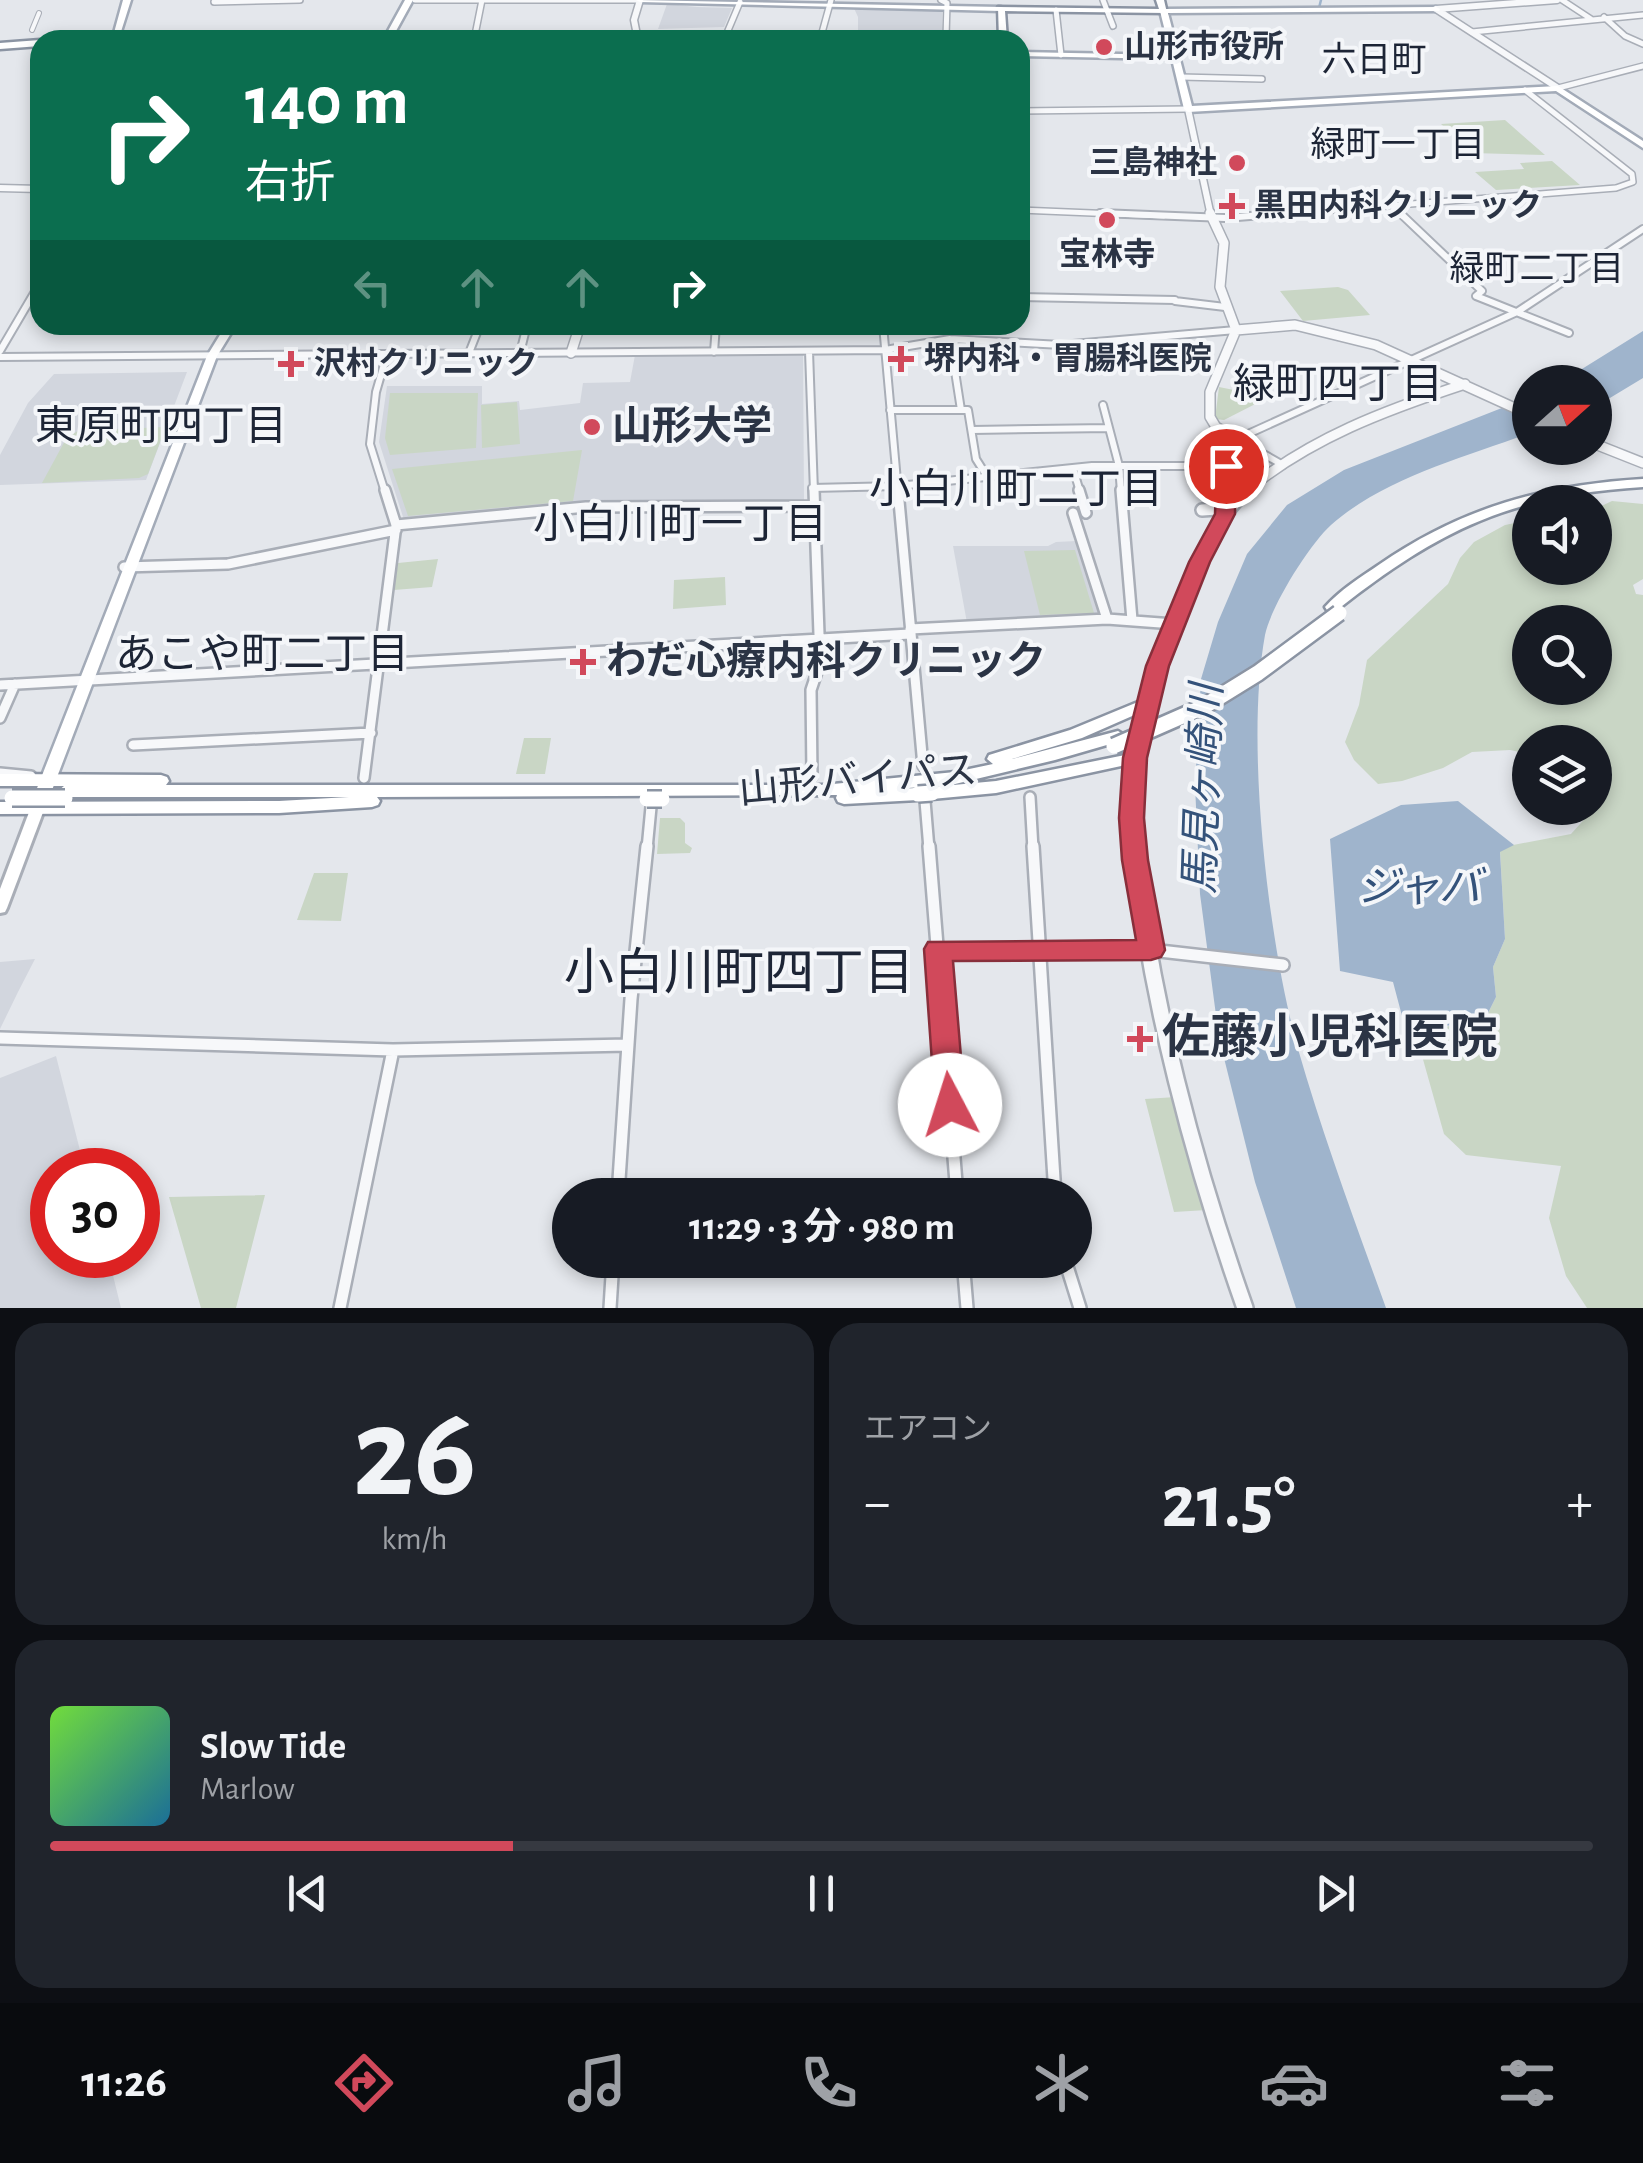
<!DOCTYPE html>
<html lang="ja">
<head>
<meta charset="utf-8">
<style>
	body { margin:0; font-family:"Alegreya Sans","Noto Sans JP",sans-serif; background:#20242c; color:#f1f3f6; height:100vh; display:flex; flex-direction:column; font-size:38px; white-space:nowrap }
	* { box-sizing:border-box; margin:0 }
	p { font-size:32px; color:#9ea1a6 }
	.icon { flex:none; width:55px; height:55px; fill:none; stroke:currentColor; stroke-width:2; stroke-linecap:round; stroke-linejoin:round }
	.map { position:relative; height:1308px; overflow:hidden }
	.side { display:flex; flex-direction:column; gap:15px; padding:15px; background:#0d0f14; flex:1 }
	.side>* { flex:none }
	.banner { position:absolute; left:30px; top:30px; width:1000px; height:305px; border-radius:30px; box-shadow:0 5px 15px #0003; background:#0b6e4f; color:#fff; overflow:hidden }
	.needle { width:65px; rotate:69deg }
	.controls { position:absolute; left:1512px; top:365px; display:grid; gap:20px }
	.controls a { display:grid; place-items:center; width:100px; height:100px; border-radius:50%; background:#171b24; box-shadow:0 5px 15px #0003; font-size:50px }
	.speed { position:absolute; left:30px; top:1148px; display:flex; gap:20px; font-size:50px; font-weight:700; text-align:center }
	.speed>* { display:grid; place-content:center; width:130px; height:130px; border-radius:50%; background:#171b24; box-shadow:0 5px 15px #0003; line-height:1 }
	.speed .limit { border:15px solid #d22; background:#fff; color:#111 }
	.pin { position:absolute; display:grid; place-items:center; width:85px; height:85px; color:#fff; margin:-42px; border:5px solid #fff; border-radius:50%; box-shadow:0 2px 10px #0007 }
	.me { position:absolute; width:110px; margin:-55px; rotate:355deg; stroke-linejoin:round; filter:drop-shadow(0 0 8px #0008) }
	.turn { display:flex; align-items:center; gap:35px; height:210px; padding:0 50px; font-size:45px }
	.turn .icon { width:130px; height:130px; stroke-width:2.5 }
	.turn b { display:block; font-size:70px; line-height:85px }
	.lanes { display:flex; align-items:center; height:95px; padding:0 50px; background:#0003; justify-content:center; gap:50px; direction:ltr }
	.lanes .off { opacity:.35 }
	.big { font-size:75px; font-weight:700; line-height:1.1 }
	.side .tile { flex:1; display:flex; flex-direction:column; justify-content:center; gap:15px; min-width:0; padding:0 35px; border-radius:30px; background:#20242c }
	.side .dial { align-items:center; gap:0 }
	.dial b { font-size:130px; line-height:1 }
	.song { display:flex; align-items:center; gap:30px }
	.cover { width:120px; height:120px; border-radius:15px; background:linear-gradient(135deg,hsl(100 70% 55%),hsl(200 70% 35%)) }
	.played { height:10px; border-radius:5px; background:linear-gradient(90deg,#d1495b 30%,#363941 30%) }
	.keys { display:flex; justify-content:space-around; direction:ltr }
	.heat { display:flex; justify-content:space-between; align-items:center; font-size:55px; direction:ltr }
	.side .tiles { flex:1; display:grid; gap:15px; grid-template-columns:1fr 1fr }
	.tile:last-child { grid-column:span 2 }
	.trip { position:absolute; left:552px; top:1178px; width:540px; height:100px; border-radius:50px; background:#171b24; box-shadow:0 5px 15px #0003; font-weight:700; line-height:100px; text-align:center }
	.dock { display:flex; height:160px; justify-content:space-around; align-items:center; background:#090b0e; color:#9ea1a6 }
	.dock .icon { width:70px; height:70px }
	.dock .current { color:#d1495b }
	.dock b { font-size:45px; color:#f1f3f6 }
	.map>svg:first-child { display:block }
	.built { fill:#d2d6de }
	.green { fill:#c9d6c5; fill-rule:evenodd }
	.water { fill:#9fb4cc }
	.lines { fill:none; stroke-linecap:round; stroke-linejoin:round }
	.stream { stroke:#9fb4cc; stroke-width:2.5 }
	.pedestrian-casing { stroke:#a9aeb7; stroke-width:6 }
	.minor-far3-casing { stroke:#a9aeb7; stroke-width:8 }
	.minor-far2-casing { stroke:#a9aeb7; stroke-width:10 }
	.minor-far1-casing { stroke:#a9aeb7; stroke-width:14 }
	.minor-casing { stroke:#a9aeb7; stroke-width:16 }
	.tertiary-far3-casing { stroke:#a9aeb7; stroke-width:9 }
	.tertiary-far2-casing { stroke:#a9aeb7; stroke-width:12 }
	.tertiary-far1-casing { stroke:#a9aeb7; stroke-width:16 }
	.tertiary-casing { stroke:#a9aeb7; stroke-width:20 }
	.secondary-casing { stroke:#a9aeb7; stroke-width:6 }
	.primary-casing { stroke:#a3abb8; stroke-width:5 }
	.trunk-casing { stroke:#8b94a3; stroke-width:5 }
	.pedestrian { stroke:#f7f8fa; stroke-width:4 }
	.minor-far3 { stroke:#f7f8fa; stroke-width:5 }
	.minor-far2 { stroke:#f7f8fa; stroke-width:6 }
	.minor-far1 { stroke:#f7f8fa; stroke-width:9 }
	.minor { stroke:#f7f8fa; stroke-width:11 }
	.tertiary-far3 { stroke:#f7f8fa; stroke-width:6 }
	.tertiary-far2 { stroke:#f7f8fa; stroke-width:9 }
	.tertiary-far1 { stroke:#f7f8fa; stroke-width:11 }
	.tertiary { stroke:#f7f8fa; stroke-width:15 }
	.secondary { fill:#fff; fill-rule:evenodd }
	.primary { fill:#fff; fill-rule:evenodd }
	.trunk { fill:#fff; fill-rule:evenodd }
	.trunk-bridge-casing { stroke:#8b94a3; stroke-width:20; stroke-linecap:butt }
	.trunk-bridge { stroke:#fff; stroke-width:15 }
	.route { fill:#d1495b; stroke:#882f3b; stroke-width:2.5 }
	.poi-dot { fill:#d1495b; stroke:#f4f6f9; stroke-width:4 }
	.labels { text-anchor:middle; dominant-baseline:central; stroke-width:8; stroke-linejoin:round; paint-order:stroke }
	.far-poi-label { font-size:32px; font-weight:bold; fill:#2b3445; stroke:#f4f6f9; text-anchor:start }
	.far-neighbourhood-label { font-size:35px; fill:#1d2536; stroke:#f4f6f9 }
	.poi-label { font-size:40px; font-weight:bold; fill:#2b3445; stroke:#f4f6f9; text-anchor:start }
	.street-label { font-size:40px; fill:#2b3445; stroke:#f4f6f9 }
	.neighbourhood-label { font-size:42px; fill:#1d2536; stroke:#f4f6f9 }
	.water-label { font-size:42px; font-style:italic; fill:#34527a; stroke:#f4f6f9 }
	.near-poi-label { font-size:48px; font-weight:bold; fill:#2b3445; stroke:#f4f6f9; text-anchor:start }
	.near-neighbourhood-label { font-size:50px; fill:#1d2536; stroke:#f4f6f9 }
</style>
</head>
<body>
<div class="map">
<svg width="1643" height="1308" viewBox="0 0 1643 1308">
	<rect width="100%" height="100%" fill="#e4e7ec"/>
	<path class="built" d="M667,4L697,7L732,8L724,27L658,29Z
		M853,6L942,9V36L858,34V17Z
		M803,354L804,502L583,503L404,520L379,442L387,386H482V404L519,401L520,410L580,403L583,383L630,382L635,355Z
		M187,372L146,480L0,485V455L28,403L54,374Z
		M1077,541L1101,616L967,623L953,546H1048L1056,542Z
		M35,959L18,992L0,1029V962Z
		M56,1056L85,1170H52V1255H108L121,1308H0V1078Z"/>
	<path class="green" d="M1505,120L1545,155L1472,153L1441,124Z
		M1552,161L1580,185L1496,190L1475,172L1524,169L1520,163Z
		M1338,287L1348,290L1370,315L1303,321L1280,291Z
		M1219,387L1269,397L1224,420L1215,419Z
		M390,393H478L476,448L390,455L385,438Z
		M517,402L520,444L482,448L481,405Z
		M163,427L165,429L148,474L139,478L42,483L67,437L78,431Z
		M582,450L573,501L408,516L392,469Z
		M1612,501L1643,504V579L1633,585L1636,594L1643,595V1308H1587L1566,1276L1549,1218L1561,1166L1466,1155L1444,1134L1415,1031L1484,1021L1496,997L1493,967L1505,939L1500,851L1508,846L1571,834L1590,813L1589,808H1595V742H1530V754L1510,750L1472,752L1443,768L1402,781L1378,784L1354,760L1345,742L1359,705L1367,660L1448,584L1460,558L1474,542L1505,525L1530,520V568H1595V509ZM1530,622H1595V688H1530Z
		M1075,550L1094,613L1040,615L1024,551Z
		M438,559L432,587L394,590L398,563Z
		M725,577L726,605L673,609L674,580Z
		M524,738H551L545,774H516Z
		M660,818H680L685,823V843L692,848L690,853L657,854Z
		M314,873H348L341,921L297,920Z
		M1176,1097L1207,1210L1174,1212L1145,1099Z
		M265,1195L236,1308H201L169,1197Z"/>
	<path class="water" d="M1643,331V378L1595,407V382H1561Z
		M1530,397V433C1465,457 1384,478 1331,525C1309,545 1271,606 1265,635C1245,744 1268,941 1298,1049C1323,1136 1355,1222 1386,1308H1296L1255,1182L1219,1038L1200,894L1195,785L1201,679L1218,622L1247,554L1287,505L1344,470Z
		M1458,801L1514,845L1500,852L1505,939L1493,967L1496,997L1484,1021L1406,1031L1393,982L1340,971L1330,839L1401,805Z"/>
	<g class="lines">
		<path class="stream" d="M1319,8L1321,0"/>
		<defs>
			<path id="pedestrian" d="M32,30L39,13"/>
			<path id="minor-far3" d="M415,0H640
				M1103,0L1113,26
				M1562,0L1591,19
				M214,2L300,0
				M1056,10L1061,55
				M1604,17L1625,36L1643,44
				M1472,32L1643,15
				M820,36L946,37L947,3L941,0
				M474,40L482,0
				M724,40L740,2
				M820,40L831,0
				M1181,77L1262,79
				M1558,88L1643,66
				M1020,111L1188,109
				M1391,205L1402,216
				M1020,210L1164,216
				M1256,216L1616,188L1633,182L1632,174L1525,90"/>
			<path id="minor-far2" d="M1100,213L1225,218L1289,213
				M1400,213L1482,291L1476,296L1569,333
				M1020,297L1175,300
				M1175,301L1225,307
				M883,325L898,492
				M950,339L961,410
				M0,351L40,283
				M809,351L814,492
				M714,352L716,325
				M469,353L480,325
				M520,353L527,325
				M0,357L885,350L950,339L1061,345L1236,330
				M1103,405L1119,466L1121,492
				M890,410H968L976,459L988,478
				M972,430L1109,428
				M1237,439L1517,312L1643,229
				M1237,439L1283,465
				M1073,468L1080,492
				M812,488L898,486L1092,466H1227
				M385,492L370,444L376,392L387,354"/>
			<path id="minor-far1" d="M898,490L923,766
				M1079,490L1086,513
				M1121,490L1132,620
				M1073,513L1107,619
				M396,525L586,507L812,506
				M124,567L228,564L396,530
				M910,629L1107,619L1174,624
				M0,685L910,634
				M0,718L15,684
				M133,745L371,733
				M0,773L31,776
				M812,776L811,690L820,663L814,490
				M364,778L396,525L385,490
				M1030,797L1033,849
				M925,801L929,849
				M647,849L651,807"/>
			<path id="minor" d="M929,846L957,1195
				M1033,846L1055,1195
				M938,949L987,953L1151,950L1283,965
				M0,1038L393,1050L628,1045
				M618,1195L631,999L647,846
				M963,1260L967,1308
				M1065,1260L1080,1308
				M340,1308L393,1050
				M610,1308L613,1260"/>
			<path id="tertiary-far3" d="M1436,9L1558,88
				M1436,9L1557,0
				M638,40L634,20L640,0
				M1188,109L1211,216
				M0,188L40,189"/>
			<path id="tertiary-far2" d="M1210,213L1224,243L1220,287L1236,330L1210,392V417L1216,427L1237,439L1229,444L1226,492
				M1236,330L1295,325L1376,345L1530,415
				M571,353L580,325
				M1595,444L1643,463
				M1245,492C1310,438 1386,410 1465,384"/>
			<path id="tertiary-far1" d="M1202,510L1217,509L1225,514L1226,490
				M1134,849C1125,759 1152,677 1186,595C1201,557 1216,517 1248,490"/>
			<path id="tertiary" d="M1134,846C1150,999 1194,1164 1245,1308"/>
			<path id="secondary" d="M38,802L43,804L45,807L7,908L5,912L0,913V889L31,807L33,804Z"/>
			<path id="primary" d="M123,0H131L119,38L112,40Z
				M405,0H413L391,40H383Z
				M636,0L1001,7L1005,9L1001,11L640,2Z
				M1436,7L1440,9L1439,11L1168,13L1192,106L1558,86L1643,141V148L1556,91L1188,112L1184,109L1172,59L1020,56V52L1171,55L1160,11L1164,9Z
				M226,325H236L217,356L46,806L43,810H33L30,806L207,356Z"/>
			<path id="trunk" d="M1156,0H1164L1167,13L1005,11L1007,40H999L998,7L1159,9Z
				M90,37H257L261,40H86Z
				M40,40V46L0,49V43Z
				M1643,479V487C1511,495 1440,529 1337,610H1327L1325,607C1340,590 1361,577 1380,564C1463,507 1544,485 1643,479Z
				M1150,697L1155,698L1158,702L1155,706L1082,738L1012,759L1118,731L1126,736L1124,740L1055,760L955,784L896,789L918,788L925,791L932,787L996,781L1135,753L1143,758L1135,763L996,793L932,799L925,796L918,800L844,804L838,802L836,798L837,795L377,797L380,801L378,805L372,807L279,813L0,814V802L279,801L349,797H66L60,795L58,791L64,786H0V774L161,775L167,777L169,781L166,785H823L955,772L993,764L987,759L989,755L1070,730Z"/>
		</defs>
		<use href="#pedestrian" class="pedestrian-casing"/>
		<use href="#minor-far3" class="minor-far3-casing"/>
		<use href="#minor-far2" class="minor-far2-casing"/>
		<use href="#minor-far1" class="minor-far1-casing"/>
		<use href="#minor" class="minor-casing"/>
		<use href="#tertiary-far3" class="tertiary-far3-casing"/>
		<use href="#tertiary-far2" class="tertiary-far2-casing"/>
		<use href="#tertiary-far1" class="tertiary-far1-casing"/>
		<use href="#tertiary" class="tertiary-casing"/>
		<use href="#secondary" class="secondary-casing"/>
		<use href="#primary" class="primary-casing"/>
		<use href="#trunk" class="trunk-casing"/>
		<use href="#pedestrian" class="pedestrian"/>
		<use href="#minor-far3" class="minor-far3"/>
		<use href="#minor-far2" class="minor-far2"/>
		<use href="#minor-far1" class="minor-far1"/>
		<use href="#minor" class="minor"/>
		<use href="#tertiary-far3" class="tertiary-far3"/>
		<use href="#tertiary-far2" class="tertiary-far2"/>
		<use href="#tertiary-far1" class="tertiary-far1"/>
		<use href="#tertiary" class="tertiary"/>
		<use href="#secondary" class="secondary"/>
		<use href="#primary" class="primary"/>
		<use href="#trunk" class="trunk"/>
		<defs>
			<path id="trunk-bridge" d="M1114,746L1203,707L1258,673L1339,613
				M918,794L932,793
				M12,798H65
				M647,799H662"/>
		</defs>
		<use href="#trunk-bridge" class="trunk-bridge-casing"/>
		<use href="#trunk-bridge" class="trunk-bridge"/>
	</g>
	<path class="route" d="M1226,461L1236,466L1235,514L1210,562L1169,666L1147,758L1144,818L1148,860L1165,950L1161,957L1151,960L953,961L965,1105L961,1114L950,1118L940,1114L935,1105L924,949L928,942L1136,940L1122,860L1119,818L1123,758L1146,666L1189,562L1215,514L1217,466Z"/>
	<g class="poi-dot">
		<circle cx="1104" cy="47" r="10"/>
		<circle cx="1237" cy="163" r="10"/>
		<path d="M1227 191h10v10h10v10h-10v10h-10v-10h-10v-10h10z"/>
		<circle cx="1107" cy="220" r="10"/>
		<path d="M896 344h10v10h10v10h-10v10h-10v-10h-10v-10h10z"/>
		<path d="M286 349h10v10h10v10h-10v10h-10v-10h-10v-10h10z"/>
		<circle cx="592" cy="427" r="10"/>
		<path d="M578 647h10v10h10v10h-10v10h-10v-10h-10v-10h10z"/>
		<path d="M1135 1024h10v10h10v10h-10v10h-10v-10h-10v-10h10z"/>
	</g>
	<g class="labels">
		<g class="far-poi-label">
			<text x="1124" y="47">山形市役所</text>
			<text x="1217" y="163" text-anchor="end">三島神社</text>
			<text x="1254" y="206">黒田内科クリニック</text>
			<text x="1107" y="255" text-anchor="middle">宝林寺</text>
			<text x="924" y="359">堺内科・胃腸科医院</text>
			<text x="314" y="364">沢村クリニック</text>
		</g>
		<g class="far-neighbourhood-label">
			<text x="1374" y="60">六日町</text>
			<text x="1398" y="145">緑町一丁目</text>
			<text x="1537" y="269">緑町二丁目</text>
		</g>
		<g class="poi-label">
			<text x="612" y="427">山形大学</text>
			<text x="606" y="662">わだ心療内科クリニック</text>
		</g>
		<g class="street-label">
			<text transform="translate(858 781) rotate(-5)">山形バイパス</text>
		</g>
		<g class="neighbourhood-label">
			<text x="1338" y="385">緑町四丁目</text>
			<text x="161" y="427">東原町四丁目</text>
			<text x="1016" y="490">小白川町二丁目</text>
			<text x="680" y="525">小白川町一丁目</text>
			<text x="262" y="655">あこや町二丁目</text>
		</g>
		<g class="water-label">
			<text transform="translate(1204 789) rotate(-88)">馬見ヶ崎川</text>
			<text x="1419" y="888">ジャバ</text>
		</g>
		<g class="near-poi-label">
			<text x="1162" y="1039">佐藤小児科医院</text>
		</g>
		<g class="near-neighbourhood-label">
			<text x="739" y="974">小白川町四丁目</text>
		</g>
	</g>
</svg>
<div class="controls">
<a><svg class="needle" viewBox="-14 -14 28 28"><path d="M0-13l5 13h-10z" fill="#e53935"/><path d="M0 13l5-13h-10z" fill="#9ea1a6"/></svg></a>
<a><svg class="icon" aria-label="sound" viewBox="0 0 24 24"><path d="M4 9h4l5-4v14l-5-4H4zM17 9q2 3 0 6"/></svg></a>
<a><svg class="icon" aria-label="search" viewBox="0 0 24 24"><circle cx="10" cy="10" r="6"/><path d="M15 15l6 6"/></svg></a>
<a><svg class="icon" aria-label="layers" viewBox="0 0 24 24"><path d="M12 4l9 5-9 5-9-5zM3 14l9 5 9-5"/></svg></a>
</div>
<div class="speed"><div class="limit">30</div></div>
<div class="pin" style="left:1226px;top:466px;background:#d93025"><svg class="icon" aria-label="arrive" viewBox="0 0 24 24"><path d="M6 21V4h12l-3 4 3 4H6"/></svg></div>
<svg class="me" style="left:950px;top:1105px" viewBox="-20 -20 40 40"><circle r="19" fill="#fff"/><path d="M0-13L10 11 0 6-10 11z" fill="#d1495b"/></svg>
<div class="trip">11:29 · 3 分 · 980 m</div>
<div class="banner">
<div class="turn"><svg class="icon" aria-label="right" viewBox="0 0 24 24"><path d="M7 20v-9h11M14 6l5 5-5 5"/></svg><div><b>140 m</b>右折</div></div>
<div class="lanes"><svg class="icon off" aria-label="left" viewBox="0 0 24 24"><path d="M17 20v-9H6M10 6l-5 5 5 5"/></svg><svg class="icon off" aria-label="ahead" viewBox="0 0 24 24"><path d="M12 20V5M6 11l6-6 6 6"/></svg><svg class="icon off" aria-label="ahead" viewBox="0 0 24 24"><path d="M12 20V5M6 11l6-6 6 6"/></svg><svg class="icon" aria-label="right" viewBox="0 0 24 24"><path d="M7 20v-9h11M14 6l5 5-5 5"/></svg></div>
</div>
</div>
<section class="side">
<div class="tiles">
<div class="tile dial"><b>26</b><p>km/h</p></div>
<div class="tile"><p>エアコン</p>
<div class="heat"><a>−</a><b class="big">21.5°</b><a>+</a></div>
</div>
<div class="tile">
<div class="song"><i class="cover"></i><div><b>Slow Tide</b><p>Marlow</p></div></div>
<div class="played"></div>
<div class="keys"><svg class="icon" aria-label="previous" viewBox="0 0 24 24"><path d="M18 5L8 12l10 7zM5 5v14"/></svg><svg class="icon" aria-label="pause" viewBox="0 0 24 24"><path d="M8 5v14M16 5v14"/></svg><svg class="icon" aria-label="next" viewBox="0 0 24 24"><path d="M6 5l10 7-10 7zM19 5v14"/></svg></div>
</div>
</div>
</section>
<nav class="dock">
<b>11:26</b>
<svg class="icon current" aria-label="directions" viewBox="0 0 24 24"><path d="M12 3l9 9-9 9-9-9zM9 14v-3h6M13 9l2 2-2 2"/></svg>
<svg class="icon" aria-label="music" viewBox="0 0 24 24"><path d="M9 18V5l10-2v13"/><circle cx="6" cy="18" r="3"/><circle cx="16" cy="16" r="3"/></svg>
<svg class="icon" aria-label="phone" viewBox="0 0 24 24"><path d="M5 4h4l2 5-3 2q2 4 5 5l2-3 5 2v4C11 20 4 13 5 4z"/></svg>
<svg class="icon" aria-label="climate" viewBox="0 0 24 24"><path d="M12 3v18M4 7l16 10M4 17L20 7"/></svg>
<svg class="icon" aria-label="car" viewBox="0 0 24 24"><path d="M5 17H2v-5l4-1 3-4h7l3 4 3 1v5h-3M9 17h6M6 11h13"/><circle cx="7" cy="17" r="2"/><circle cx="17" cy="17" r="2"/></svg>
<svg class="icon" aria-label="filters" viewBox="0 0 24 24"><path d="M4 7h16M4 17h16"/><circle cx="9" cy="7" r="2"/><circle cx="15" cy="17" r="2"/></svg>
</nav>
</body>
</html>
